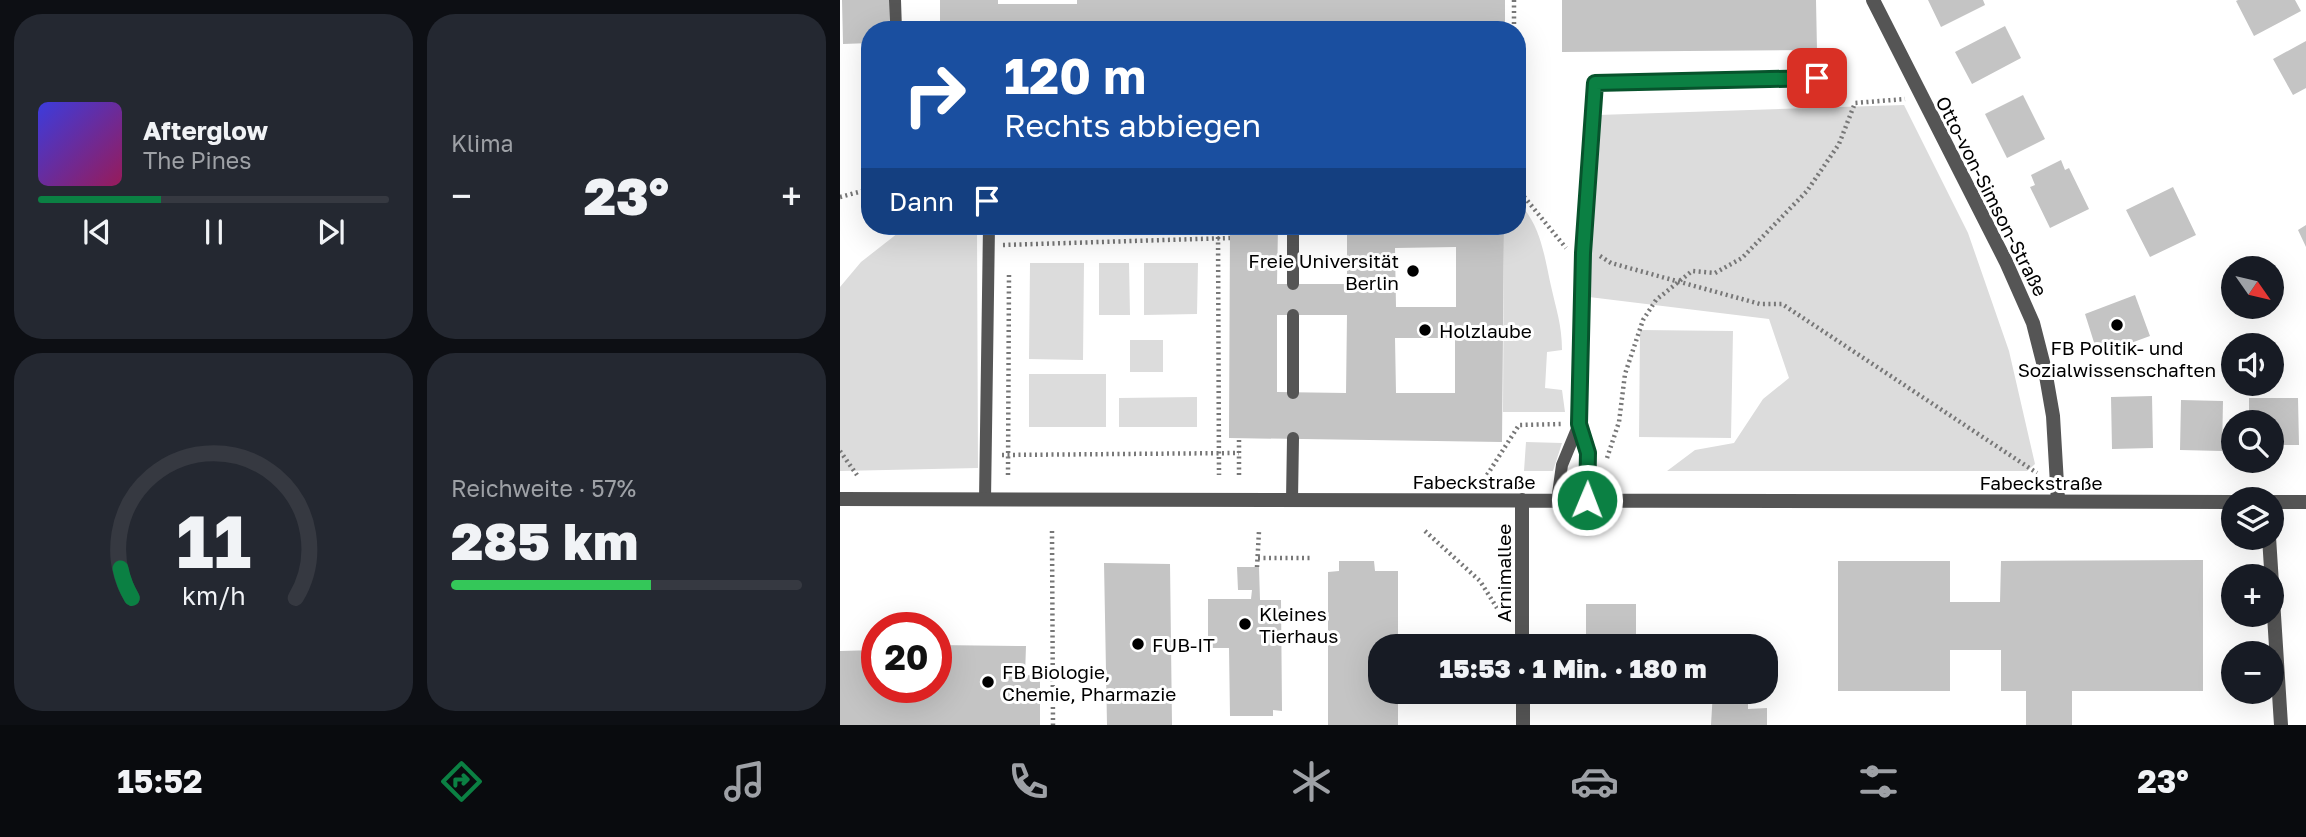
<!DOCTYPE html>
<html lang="de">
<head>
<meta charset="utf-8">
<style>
	body { margin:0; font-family:"Golos Text",sans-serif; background:#242831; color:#f1f3f6; height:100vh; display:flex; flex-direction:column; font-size:26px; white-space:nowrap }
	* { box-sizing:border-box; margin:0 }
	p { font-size:23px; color:#9ea1a6 }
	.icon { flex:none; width:38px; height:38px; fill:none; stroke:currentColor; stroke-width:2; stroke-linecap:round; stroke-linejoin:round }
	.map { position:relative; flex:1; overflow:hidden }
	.details { display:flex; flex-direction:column; gap:14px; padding:14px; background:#0d0f14; width:840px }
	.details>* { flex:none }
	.top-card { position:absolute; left:21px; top:21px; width:665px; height:214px; border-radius:28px; box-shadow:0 7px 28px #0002; background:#1a4fa0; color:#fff; overflow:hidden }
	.needle { width:46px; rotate:124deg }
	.controls { position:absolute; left:1381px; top:256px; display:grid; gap:14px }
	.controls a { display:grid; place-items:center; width:63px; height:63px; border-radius:50%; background:#171b24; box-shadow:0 7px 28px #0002; font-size:35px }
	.speed { position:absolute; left:21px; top:612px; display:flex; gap:14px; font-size:35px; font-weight:700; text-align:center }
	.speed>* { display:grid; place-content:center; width:91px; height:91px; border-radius:50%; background:#171b24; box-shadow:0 7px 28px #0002; line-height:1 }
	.speed .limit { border:10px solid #d22; background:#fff; color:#111 }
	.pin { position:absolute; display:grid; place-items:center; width:60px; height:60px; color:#fff; margin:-30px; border-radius:14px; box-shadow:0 4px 10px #0006 }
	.me { position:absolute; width:77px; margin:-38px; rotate:1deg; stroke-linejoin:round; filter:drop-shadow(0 0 5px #0008) }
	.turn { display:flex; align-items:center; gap:24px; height:147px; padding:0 28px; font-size:32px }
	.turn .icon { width:91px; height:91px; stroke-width:2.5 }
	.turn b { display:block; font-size:49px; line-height:60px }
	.then { display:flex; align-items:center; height:66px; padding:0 28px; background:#0003; gap:14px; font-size:26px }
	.big { font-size:52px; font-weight:800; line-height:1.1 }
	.details .card { flex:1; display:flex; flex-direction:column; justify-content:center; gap:10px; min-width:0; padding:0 24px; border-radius:28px; background:#242831 }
	.details .dial { align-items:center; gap:0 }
	.dial svg { height:182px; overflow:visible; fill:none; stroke:#363941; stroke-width:7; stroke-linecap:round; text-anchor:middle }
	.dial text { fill:#f1f3f6; stroke:none }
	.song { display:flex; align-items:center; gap:21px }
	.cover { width:84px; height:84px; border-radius:10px; background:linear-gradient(135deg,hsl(240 70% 55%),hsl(330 70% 35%)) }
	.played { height:7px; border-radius:4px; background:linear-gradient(90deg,#0b8043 35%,#363941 35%) }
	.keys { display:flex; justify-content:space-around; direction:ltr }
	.heat { display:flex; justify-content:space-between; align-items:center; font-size:38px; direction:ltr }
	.charge { height:10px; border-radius:5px; background:linear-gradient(90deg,#34c759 57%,#363941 0) }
	.details .tiles { flex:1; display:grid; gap:14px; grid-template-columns:repeat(2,1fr) }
	.trip { position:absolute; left:528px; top:634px; width:410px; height:70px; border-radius:28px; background:#171b24; box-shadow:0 7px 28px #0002; font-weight:800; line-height:70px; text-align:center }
	.tab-bar { display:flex; height:112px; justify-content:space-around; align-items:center; background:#090b0e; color:#9ea1a6 }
	.tab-bar .icon { width:49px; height:49px }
	.tab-bar .on { color:#0b8043 }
	.tab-bar b { font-size:32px; color:#f1f3f6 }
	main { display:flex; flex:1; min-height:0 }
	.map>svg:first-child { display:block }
	.green { fill:#dcdcdc }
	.building { fill:#c4c4c4; fill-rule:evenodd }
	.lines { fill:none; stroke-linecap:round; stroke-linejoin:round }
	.path { stroke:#777; stroke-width:4.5; stroke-dasharray:2 3.5; stroke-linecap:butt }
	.lane { stroke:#555; stroke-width:12 }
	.street { stroke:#555; stroke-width:14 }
	.route-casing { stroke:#07532c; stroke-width:18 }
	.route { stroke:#0b8043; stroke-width:12 }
	.poi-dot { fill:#000; stroke:#fff; stroke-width:2.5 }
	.labels { text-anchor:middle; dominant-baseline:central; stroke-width:6; stroke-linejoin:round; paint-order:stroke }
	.street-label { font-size:19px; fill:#000; stroke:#fff }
	.poi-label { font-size:19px; fill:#000; stroke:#fff; text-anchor:start }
</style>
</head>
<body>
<main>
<section class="details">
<div class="tiles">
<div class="card">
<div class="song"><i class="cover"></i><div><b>Afterglow</b><p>The Pines</p></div></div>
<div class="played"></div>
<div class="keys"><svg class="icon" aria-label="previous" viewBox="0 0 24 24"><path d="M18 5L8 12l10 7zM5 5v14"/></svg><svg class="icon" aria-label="pause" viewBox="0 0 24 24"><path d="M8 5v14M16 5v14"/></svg><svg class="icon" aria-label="next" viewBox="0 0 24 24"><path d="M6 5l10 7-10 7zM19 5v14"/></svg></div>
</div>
<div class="card"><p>Klima</p>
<div class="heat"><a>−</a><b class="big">23°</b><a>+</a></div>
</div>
<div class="card dial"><svg viewBox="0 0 100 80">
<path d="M14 69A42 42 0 1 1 86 69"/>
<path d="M14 69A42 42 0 0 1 9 56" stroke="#0b8043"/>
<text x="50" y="56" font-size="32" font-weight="700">11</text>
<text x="50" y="72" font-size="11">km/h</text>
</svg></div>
<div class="card"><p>Reichweite · 57%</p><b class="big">285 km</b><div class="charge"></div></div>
</div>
</section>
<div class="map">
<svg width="1466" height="725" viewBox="0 0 1466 725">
	<rect width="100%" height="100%" fill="#fff"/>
	<path class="green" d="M1064,105L1128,233L1169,351L1195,464L1187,471H827L855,450L894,443L923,399L949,378L929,319L749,297L758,115Z
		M677,201C701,224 704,255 711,286C716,309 722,325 722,350L707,352L705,388L722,390L725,412H663L664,226H677Z
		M67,226H137L138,468L0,471V287L21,262Z
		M190,263H244L243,360L189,359Z
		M259,263H289L290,315H259Z
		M304,263H358L357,314L304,315Z
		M800,330L893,331L891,438L799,437Z
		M290,340H323V372H290Z
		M189,374H266V427H189Z
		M357,397V427H279V398Z
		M686,442L722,443L713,471H684Z"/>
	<path class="building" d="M2,0H49V30H30V43L3,44Z
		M100,0H158V4H237V0H665V30H100Z
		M722,0H976L977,50L722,52Z
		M1088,0H1143L1145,5L1101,27Z
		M1398,0H1455L1461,11L1414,36L1396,1Z
		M1165,26L1181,58L1132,84L1115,52Z
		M1466,41V88L1453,95L1433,59Z
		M1183,95L1205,139L1167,158L1145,114Z
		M1221,160L1225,170L1229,168L1249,209L1210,228L1190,187L1195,185L1191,175Z
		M1333,187L1356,235L1310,257L1286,210Z
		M1466,225V247L1458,230Z
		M390,226H438L437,284H507V226H664L662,442L389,438ZM616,247V307H556L555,248ZM437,315H507L506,393L437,392ZM555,338H615V393H556Z
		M1295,295L1310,336L1258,355L1245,314Z
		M1312,396L1313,448L1272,449L1271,397Z
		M1409,398H1458L1459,445H1432V422H1409Z
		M1341,400L1383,401L1382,451L1340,450Z
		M1363,560V691H1232V725H1186V691H1161V650H1110V691H998V561H1110V602H1160L1161,561Z
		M499,561H534L535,571H558V646H541V691H558V725H488V572L499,571Z
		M264,563L330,564L332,725H267Z
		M397,567H419L420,600H441L442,711L433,710V716H390L389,648H368V599H411L412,590H398Z
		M746,604H796V646H746Z
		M96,645L186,646L185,675L200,676V725H0V651L37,650V688H96Z
		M873,691H908V709L927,708V725H871Z"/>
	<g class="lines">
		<path class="path" d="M674,0V30
			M677,188L726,248
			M0,197L30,189
			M378,226L379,475
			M163,245L390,238
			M760,256L771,263L920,304H942L1197,473
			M0,451L17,475
			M162,455L399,453
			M767,458L779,422L785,374L803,320L816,300L852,271L875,273L902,258L967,191L999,144L1015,103L1065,99
			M168,475L169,273
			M399,475V438
			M647,475L679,425L721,424
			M212,531L213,725
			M585,531L640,581L657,608
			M418,558H470
			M417,567L419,531"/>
		<path class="lane" d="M55,0L56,30
			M453,284V226
			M453,393V315
			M145,500L149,226
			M452,500L453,438
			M747,500L748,453L739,424L743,253L755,83L977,78
			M717,501L722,465L739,424"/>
		<path class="street" d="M1033,0L1166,262L1193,323L1205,370L1213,416L1218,501
			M0,499L1393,502
			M682,500V646
			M1432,502H1466
			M1429,537L1441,725
			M683,691V725"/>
	</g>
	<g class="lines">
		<defs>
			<path id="route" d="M747,500L748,453L739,424L743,253L755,83L977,78"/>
		</defs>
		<use href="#route" class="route-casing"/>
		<use href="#route" class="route"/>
	</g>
	<g class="poi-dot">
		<circle cx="573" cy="271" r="7"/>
		<circle cx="1277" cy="325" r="7"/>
		<circle cx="585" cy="330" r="7"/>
		<circle cx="405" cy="624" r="7"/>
		<circle cx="298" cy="644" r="7"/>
		<circle cx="148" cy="682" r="7"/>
	</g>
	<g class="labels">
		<g class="street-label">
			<text transform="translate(1152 196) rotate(63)">Otto-von-Simson-Straße</text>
			<text x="634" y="481">Fabeckstraße</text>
			<text x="1201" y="482">Fabeckstraße</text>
			<text transform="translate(663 573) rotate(-90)">Arnimallee</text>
		</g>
		<g class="poi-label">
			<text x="559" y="260" text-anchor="end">Freie Universität<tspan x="559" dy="22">Berlin</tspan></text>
			<text x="599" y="330">Holzlaube</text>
			<text x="1277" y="347" text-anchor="middle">FB Politik- und<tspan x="1277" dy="22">Sozialwissenschaften</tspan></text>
			<text x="419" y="613">Kleines<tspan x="419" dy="22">Tierhaus</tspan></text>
			<text x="312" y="644">FUB-IT</text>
			<text x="162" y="671">FB Biologie,<tspan x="162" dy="22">Chemie, Pharmazie</tspan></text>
		</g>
	</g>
</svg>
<div class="controls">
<a><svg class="needle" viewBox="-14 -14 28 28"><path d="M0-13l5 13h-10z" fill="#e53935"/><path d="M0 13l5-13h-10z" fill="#9ea1a6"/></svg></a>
<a><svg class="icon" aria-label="sound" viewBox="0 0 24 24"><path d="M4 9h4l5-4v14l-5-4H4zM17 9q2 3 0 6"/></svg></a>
<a><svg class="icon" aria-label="search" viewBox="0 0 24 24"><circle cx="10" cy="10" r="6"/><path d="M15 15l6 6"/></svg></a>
<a><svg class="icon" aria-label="layers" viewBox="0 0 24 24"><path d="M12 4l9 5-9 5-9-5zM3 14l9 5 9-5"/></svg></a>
<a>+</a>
<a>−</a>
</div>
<div class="speed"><div class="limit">20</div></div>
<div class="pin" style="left:977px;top:78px;background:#d93025"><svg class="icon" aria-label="arrive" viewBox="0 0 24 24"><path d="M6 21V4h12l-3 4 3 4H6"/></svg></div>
<svg class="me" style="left:747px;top:500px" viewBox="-20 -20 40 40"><circle r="17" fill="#0b8043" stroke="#fff" stroke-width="3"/><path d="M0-11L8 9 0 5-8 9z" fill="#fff"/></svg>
<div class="trip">15:53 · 1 Min. · 180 m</div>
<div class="top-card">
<div class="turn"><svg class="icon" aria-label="right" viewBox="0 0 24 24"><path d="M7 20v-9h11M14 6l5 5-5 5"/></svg><div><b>120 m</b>Rechts abbiegen</div></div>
<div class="then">Dann<svg class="icon" aria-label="arrive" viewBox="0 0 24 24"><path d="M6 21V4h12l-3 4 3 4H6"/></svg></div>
</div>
</div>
</main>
<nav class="tab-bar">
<b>15:52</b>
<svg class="icon on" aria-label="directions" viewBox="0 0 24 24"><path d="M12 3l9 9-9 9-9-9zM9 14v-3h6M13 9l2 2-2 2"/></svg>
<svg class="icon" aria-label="music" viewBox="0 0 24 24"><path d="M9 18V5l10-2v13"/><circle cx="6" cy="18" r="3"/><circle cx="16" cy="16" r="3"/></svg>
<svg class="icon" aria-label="phone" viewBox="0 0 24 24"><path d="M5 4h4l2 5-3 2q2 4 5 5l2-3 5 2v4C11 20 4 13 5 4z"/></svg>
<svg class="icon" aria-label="climate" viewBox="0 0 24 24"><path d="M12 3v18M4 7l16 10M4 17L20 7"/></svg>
<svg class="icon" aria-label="car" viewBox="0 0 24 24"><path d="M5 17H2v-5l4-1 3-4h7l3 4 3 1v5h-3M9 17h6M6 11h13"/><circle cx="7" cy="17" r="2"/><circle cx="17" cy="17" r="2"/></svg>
<svg class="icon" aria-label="filters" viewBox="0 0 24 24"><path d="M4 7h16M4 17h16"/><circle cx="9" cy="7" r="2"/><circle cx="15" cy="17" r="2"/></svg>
<b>23°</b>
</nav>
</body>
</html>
